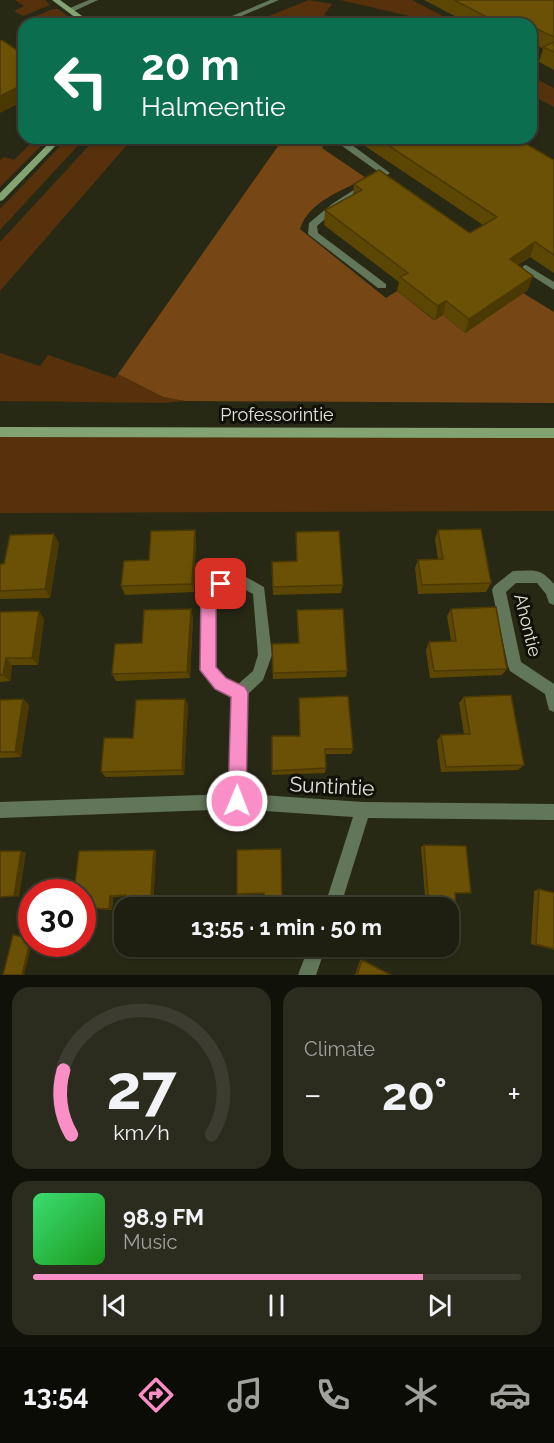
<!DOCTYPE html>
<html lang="en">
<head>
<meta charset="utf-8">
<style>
	body { margin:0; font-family:Raleway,sans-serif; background:#2b2c1e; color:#f1f3f6; height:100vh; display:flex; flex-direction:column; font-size:22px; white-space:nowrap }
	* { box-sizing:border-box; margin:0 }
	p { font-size:20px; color:#a1a29f }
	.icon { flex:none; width:33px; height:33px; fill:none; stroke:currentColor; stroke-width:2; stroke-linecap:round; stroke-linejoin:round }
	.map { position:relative; height:975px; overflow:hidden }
	.details { display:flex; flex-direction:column; gap:12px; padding:12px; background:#101109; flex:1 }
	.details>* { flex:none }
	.hud { position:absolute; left:18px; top:18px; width:519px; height:126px; border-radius:18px; box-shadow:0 2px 4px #0004,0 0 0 2px #3c3d30; background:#0b6e4f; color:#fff; overflow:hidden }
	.speed { position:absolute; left:18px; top:879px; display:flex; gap:12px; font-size:30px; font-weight:700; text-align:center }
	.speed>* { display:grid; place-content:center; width:78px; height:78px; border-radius:50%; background:#1e1f10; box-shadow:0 2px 4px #0004,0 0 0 2px #3c3d30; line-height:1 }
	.speed .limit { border:9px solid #d22; background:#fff; color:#111 }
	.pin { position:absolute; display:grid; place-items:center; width:51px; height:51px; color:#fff; margin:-26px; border-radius:12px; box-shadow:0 3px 9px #0006 }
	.me { position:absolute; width:66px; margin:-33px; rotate:1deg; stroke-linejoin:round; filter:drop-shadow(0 0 4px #0008) }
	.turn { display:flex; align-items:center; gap:21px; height:126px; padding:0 24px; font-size:27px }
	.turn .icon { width:78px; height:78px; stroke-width:2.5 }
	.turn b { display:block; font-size:42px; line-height:51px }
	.big { font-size:45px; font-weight:700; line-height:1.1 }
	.details .card { flex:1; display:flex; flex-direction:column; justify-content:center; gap:9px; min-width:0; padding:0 21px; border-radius:18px; background:#2b2c1e }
	.details .dial { align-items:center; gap:0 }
	.dial svg { height:156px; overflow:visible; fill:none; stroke:#3c3d30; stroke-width:7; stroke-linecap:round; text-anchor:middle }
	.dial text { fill:#f1f3f6; stroke:none }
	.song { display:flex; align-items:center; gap:18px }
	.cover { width:72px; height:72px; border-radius:9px; background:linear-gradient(135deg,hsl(140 70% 55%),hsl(120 70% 35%)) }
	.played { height:6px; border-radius:3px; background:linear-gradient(90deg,#fa8fc8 80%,#3c3d30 80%) }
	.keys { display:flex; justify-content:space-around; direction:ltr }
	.heat { display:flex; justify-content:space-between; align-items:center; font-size:33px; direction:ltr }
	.details .tiles { flex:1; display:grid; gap:12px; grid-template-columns:1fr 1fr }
	.card:last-child { grid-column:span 2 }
	.trip { position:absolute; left:114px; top:897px; width:345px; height:60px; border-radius:18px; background:#1e1f10; box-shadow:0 2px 4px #0004,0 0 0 2px #3c3d30; font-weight:700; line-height:60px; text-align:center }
	.tab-bar { display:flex; height:96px; justify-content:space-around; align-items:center; background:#0c0c06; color:#a1a29f }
	.tab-bar .icon { width:42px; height:42px }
	.tab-bar .selected { color:#fa8fc8 }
	.tab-bar b { font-size:27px; color:#f1f3f6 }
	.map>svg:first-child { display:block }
	.green { fill:#56310c }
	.forest { fill:#764615 }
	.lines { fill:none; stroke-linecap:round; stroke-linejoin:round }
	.lane { fill:#627659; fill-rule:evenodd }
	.street { fill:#627659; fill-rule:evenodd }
	.secondary { fill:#83a373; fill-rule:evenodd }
	.wall { fill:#5c4604 }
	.shaded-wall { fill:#4b3904 }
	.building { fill:#6b5105; stroke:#4b3904; stroke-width:1.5 }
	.route { fill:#fa8fc8; stroke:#a25d82; stroke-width:1.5 }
	.labels { text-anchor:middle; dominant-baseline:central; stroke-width:6; stroke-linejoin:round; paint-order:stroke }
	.street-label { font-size:18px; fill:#e1e3d6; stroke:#111108 }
	.near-street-label { font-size:21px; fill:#e1e3d6; stroke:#111108 }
</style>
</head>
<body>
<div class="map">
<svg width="554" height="975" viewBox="0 0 554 975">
	<rect width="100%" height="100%" fill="#282915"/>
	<path class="green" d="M15,0H45L50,5L23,16L14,11L24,6Z
		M309,0L332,4L324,15L361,23L249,24Z
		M340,0H412L454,22L444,24Z
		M53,9H58L78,24H52L41,17L32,21L29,19Z
		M531,76L554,88V107L531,95Z
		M36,138H49L0,187V160L4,157L14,160Z
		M68,138H85L0,230V209Z
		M96,138H133L0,291V242Z
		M0,353L40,366L48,355L115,378L118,374L163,397L185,401L163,403L0,401Z
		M0,435L554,437V511L0,513Z"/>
	<path class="forest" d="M246,138H318L327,140L322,148L366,178C342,191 309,201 300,229L386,298L397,291L434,320L443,315L465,333L523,293L554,312V403L185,401L163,397L118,374L278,146Z"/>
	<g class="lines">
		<path class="lane" d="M331,138H341L346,141L353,138H363L352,145L390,173L338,208L317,226L318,233L386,284V288H378L308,234L309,223L332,204L380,173Z
			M526,265L554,282V290L523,270V266Z"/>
		<path class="street" d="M89,0H98L72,12L65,10Z
			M270,0H279L223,24H213Z
			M513,571C534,571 539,567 554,584V605L549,603L546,594L537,583H516L506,592L521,662L554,684V712L549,710L545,694L510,671L508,666L492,590L494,586Z
			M234,576L246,577L264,587L272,655L263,680L246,696L245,794L363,802L554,804V820L368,818L340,908H324L353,817L237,809L0,818V802L230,794L232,697L215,689L201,670V594C207,583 222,578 234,576ZM240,587L253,594L258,655L253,671L237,685L225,679L215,668V597L229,589Z
			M309,946H326L316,975H298Z"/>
		<path class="secondary" d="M52,0H60L93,24H84Z
			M54,138H63L3,200L0,201V193Z
			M0,427L554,428V438L0,437Z"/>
	</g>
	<path class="wall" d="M424,0H554V70L539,62L543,49L531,42V24H470Z
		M366,138H516L554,160V273L530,257L518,265L528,290L465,333L443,315L435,320L397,291L399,282L324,225L325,210L353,195L354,184L470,233L483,225L365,146Z
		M195,530L196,539L194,592L125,595L121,586L149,560Z
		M438,530L491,583L486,592L418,594L415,568L418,560L438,559L435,539Z
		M296,532L343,585L341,593L273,595L272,562L296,561Z
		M59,543L50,598L0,599V564H4Z
		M451,609L507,669L502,675L430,678L426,650L429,642L451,641L447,616Z
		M297,610L347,671L346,677L273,679L272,644L298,643Z
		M0,612L44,619L38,665H12L10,681L0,682Z
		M193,617L190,678L116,681L112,674L142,643Z
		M464,697L524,765L518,770L441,772L437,741L441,735L464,734L459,703Z
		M299,698L353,749L351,754H325L326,768L325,773L272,775V736H299Z
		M23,699L29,705L21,757L0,758V700Z
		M185,699L188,705L184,775L106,777L101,772L133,738Z
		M424,845L471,893L455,894L456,916H448V908H426L421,847Z
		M281,849L282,907H265L264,894L238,895L237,894Z
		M154,850L156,851L153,908H125L126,896L113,897L112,910L95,909L91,908L92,898H82V892Z
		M539,889L554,893V950L531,944L534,891Z
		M360,960H362L391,975H355Z"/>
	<path class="shaded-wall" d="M24,84V101L0,113V96Z
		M535,242L530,257L505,274L510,259Z
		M533,276L528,290L465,333L469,319Z
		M446,301L443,315L435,320L438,306Z
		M195,530L196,539L194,592L192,584Z
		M54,534L59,543L50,598L45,589Z
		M191,609L193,617L190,678L187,672Z
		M39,611L44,619L38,665L32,658Z
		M6,658L12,665L10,681L3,675Z
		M23,699L29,705L21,757L15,752Z
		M185,699L188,705L184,775L182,770Z
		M154,850L156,851L153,908H150Z
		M21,851L26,853L19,897L14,896Z
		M110,896L113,897L112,910L109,909Z
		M31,938L32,944L24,975H22Z"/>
	<path class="building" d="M454,0H554V37L531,26V24H485L493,20Z
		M2,40L24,55V84L0,96V41Z
		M554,42V52L543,47Z
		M377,138H516L554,160V255L535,242L510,259L533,276L469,319L446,301L438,306L400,277L408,273L325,210L362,190L354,184L379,170L470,233L497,217Z
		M481,529L491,583L422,585L418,560L443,559L438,530Z
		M195,530L192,584L121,586L124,561L149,560L151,531Z
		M339,531L343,585L273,587L272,562L297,561L296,532Z
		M54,534L45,589L0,591V564H4L10,535Z
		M496,607L507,669L434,671L429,642L456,641L451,609Z
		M191,609L187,672L112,674L115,644L142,643L144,610Z
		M343,609L347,671L273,673L272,644L299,643L297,610Z
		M39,611L32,658H6L3,675H0V612Z
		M511,695L524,765L446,767L441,735L470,734L464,697Z
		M348,696L353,749H325L326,768L272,771V736H300L299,698Z
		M23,699L15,752H0V700Z
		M185,699L182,770L101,772L104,738H133L136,700Z
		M424,845L466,846L471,893H455L456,916L448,915V908H429Z
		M281,849L282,906L265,907L264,893L237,894V850Z
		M154,850L150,908H125L126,895L110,896L109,909L91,908L92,897H82V892H74L79,851Z
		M0,851H21L14,896L0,897Z
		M539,889L554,893V949L536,944Z
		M13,935L31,938L22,975H3Z
		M37,944H48V947L37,948Z
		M362,960L391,975H357Z"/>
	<path class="route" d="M221,577L227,579L229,584L227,589L216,597V667L226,678L245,687L248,693L246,801L243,807L237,809L231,807L228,801L231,697L215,689L200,670L201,594L203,589Z"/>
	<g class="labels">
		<g class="street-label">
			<text x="277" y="414">Professorintie</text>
			<text transform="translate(528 625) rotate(76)">Ahontie</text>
		</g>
		<g class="near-street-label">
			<text transform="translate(332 786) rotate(3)">Suntintie</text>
		</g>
	</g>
</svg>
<div class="speed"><div class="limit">30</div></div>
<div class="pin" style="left:221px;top:584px;background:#d93025"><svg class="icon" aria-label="arrive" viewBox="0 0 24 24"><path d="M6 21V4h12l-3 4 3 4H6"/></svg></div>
<svg class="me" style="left:237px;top:801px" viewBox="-20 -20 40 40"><circle r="17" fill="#fa8fc8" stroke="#fff" stroke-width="3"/><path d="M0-11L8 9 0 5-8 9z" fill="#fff"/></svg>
<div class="trip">13:55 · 1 min · 50 m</div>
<div class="hud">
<div class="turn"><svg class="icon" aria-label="left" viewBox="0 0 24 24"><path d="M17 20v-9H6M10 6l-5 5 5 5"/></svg><div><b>20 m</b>Halmeentie</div></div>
</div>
</div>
<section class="details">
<div class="tiles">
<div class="card dial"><svg viewBox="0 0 100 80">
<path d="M14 69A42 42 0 1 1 86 69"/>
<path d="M14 69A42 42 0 0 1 10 36" stroke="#fa8fc8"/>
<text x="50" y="56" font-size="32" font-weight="700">27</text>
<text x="50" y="72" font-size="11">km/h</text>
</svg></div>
<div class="card"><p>Climate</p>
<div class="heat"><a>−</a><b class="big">20°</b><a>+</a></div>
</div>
<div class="card">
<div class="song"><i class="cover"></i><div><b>98.9 FM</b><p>Music</p></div></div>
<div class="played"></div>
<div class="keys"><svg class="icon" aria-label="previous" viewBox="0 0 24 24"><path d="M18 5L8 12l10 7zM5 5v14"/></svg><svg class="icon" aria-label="pause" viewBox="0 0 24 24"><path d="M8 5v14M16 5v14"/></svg><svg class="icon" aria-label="next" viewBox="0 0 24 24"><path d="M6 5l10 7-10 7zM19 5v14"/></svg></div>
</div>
</div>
</section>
<nav class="tab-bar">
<b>13:54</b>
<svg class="icon selected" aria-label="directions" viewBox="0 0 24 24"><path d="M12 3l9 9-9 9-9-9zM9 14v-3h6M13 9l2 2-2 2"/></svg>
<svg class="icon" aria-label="music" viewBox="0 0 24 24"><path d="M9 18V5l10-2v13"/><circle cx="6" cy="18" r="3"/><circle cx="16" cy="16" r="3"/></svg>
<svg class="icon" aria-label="phone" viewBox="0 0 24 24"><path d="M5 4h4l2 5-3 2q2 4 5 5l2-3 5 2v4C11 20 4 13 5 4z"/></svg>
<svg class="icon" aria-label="climate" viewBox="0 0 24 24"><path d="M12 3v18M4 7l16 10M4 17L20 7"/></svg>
<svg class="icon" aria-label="car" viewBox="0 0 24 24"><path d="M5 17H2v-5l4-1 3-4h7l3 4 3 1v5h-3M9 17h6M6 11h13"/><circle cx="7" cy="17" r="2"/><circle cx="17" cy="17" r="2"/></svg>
</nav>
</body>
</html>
